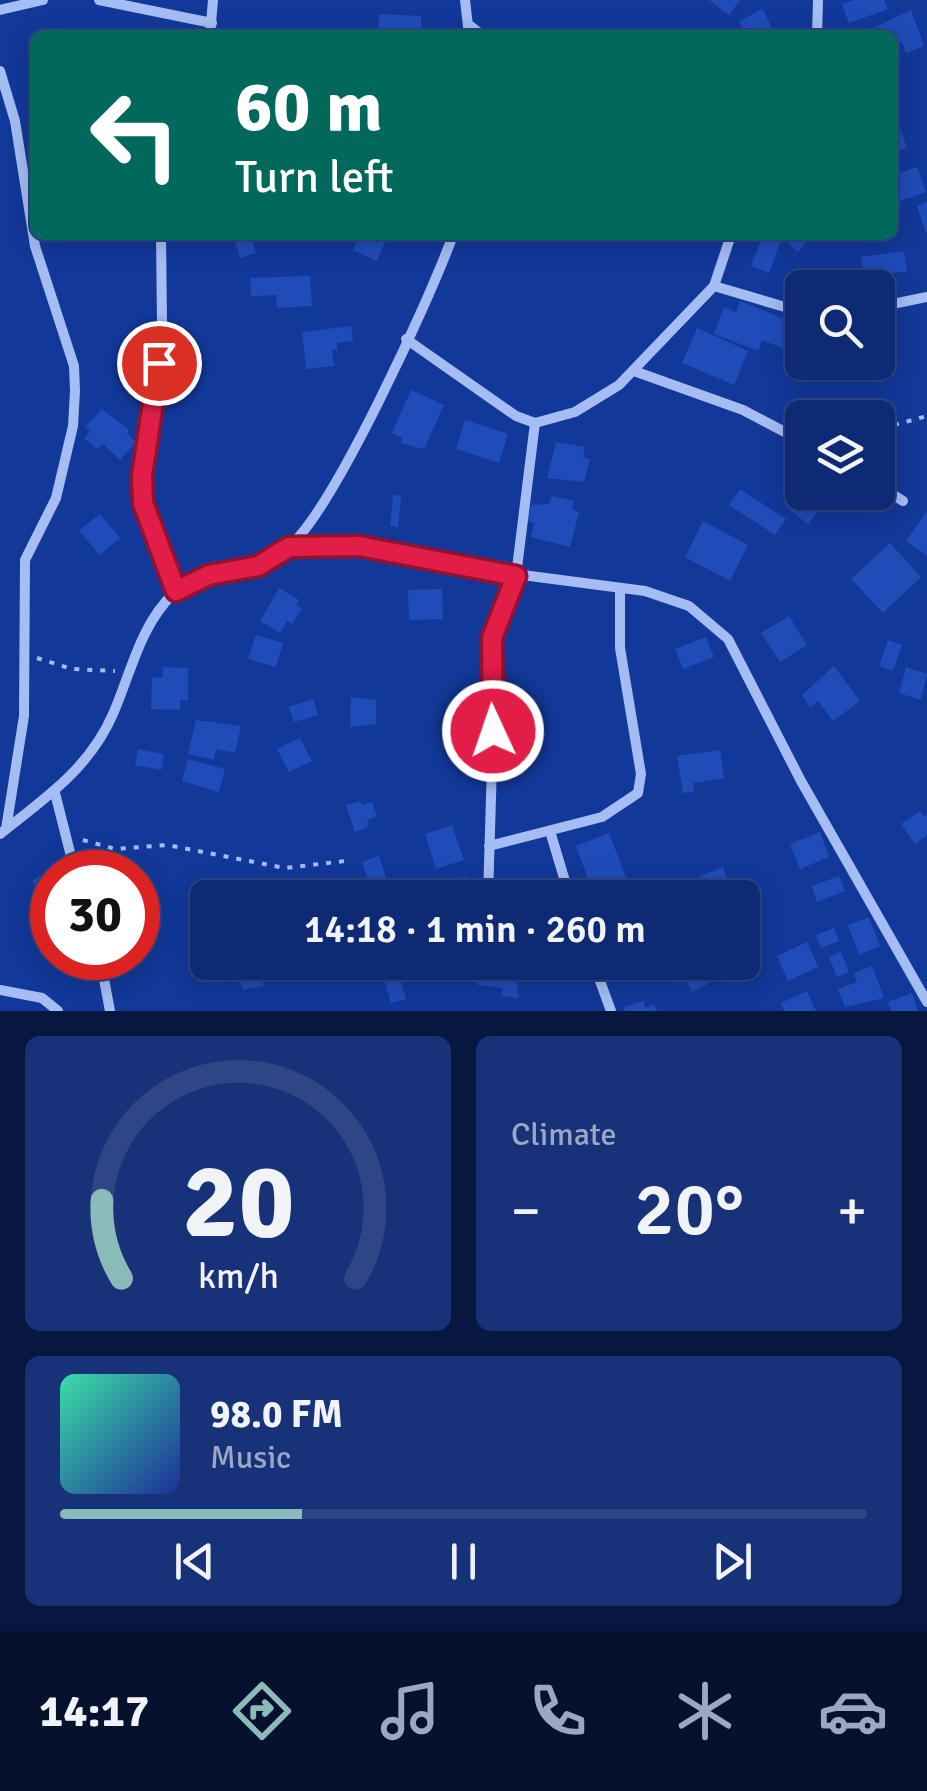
<!DOCTYPE html>
<html lang="en">
<head>
<meta charset="utf-8">
<style>
	body { margin:0; font-family:Signika,sans-serif; background:#173279; color:#f1f3f6; height:100vh; display:flex; flex-direction:column; font-size:38px; white-space:nowrap }
	* { box-sizing:border-box; margin:0 }
	p { font-size:32px; color:#9ba7c5 }
	.icon { flex:none; width:55px; height:55px; fill:none; stroke:currentColor; stroke-width:2; stroke-linecap:round; stroke-linejoin:round }
	.map { position:relative; height:1011px; overflow:hidden }
	.side { display:flex; flex-direction:column; gap:25px; padding:25px; background:#081740; flex:1 }
	.side>* { flex:none }
	.banner { position:absolute; left:30px; top:30px; width:868px; height:210px; border-radius:15px; box-shadow:0 5px 25px #0003,0 0 0 2px #2e4686; background:#00695c; color:#fff; overflow:hidden }
	.fabs { position:absolute; left:785px; top:270px; display:grid; gap:20px }
	.fabs a { display:grid; place-items:center; width:110px; height:110px; border-radius:15px; background:#0e2a74; box-shadow:0 5px 25px #0003,0 0 0 2px #2e4686; font-size:50px }
	.speed { position:absolute; left:30px; top:850px; display:flex; gap:20px; font-size:50px; font-weight:700; text-align:center }
	.speed>* { display:grid; place-content:center; width:130px; height:130px; border-radius:50%; background:#0e2a74; box-shadow:0 5px 25px #0003,0 0 0 2px #2e4686; line-height:1 }
	.speed .limit { border:15px solid #d22; background:#fff; color:#111 }
	.pin { position:absolute; display:grid; place-items:center; width:85px; height:85px; color:#fff; margin:-42px; border:5px solid #fff; border-radius:50%; box-shadow:0 2px 10px #0007 }
	.me { position:absolute; width:110px; margin:-55px; rotate:357deg; stroke-linejoin:round; filter:drop-shadow(0 0 8px #0008) }
	.turn { display:flex; align-items:center; gap:35px; height:210px; padding:0 40px; font-size:45px }
	.turn .icon { width:130px; height:130px; stroke-width:2.5 }
	.turn b { display:block; font-size:70px; line-height:85px }
	.big { font-size:75px; font-weight:600; line-height:1.1 }
	.side .card { flex:1; display:flex; flex-direction:column; justify-content:center; gap:15px; min-width:0; padding:0 35px; border-radius:15px; background:#173279 }
	.side .dial { align-items:center; gap:0 }
	.dial svg { height:260px; overflow:visible; fill:none; stroke:#2e4686; stroke-width:7; stroke-linecap:round; text-anchor:middle }
	.dial text { fill:#f1f3f6; stroke:none }
	.song { display:flex; align-items:center; gap:30px }
	.cover { width:120px; height:120px; border-radius:15px; background:linear-gradient(135deg,hsl(160 70% 55%),hsl(230 70% 35%)) }
	.played { height:10px; border-radius:5px; background:linear-gradient(90deg,#8bbbb9 30%,#2e4686 30%) }
	.keys { display:flex; justify-content:space-around; direction:ltr }
	.heat { display:flex; justify-content:space-between; align-items:center; font-size:55px; direction:ltr }
	.side .tiles { flex:1; display:grid; gap:25px; grid-template-columns:1fr 1fr }
	.card:last-child { grid-column:span 2 }
	.trip { position:absolute; left:190px; top:880px; width:570px; height:100px; border-radius:15px; background:#0e2a74; box-shadow:0 5px 25px #0003,0 0 0 2px #2e4686; font-weight:600; line-height:100px; text-align:center }
	.tab-bar { display:flex; height:160px; justify-content:space-around; align-items:center; background:#06112e; color:#9ba7c5 }
	.tab-bar .icon { width:70px; height:70px }
	.tab-bar .on { color:#8bbbb9 }
	.tab-bar b { font-size:45px; color:#f1f3f6 }
	.map>svg:first-child { display:block }
	.building { fill:#204cb9 }
	.lines { fill:none; stroke-linecap:round; stroke-linejoin:round }
	.path { stroke:#a5bcf4; stroke-width:4; stroke-dasharray:5 8; stroke-linecap:butt }
	.minor { stroke:#a5bcf4; stroke-width:10 }
	.route-casing { stroke:#92132f; stroke-width:25 }
	.route { stroke:#e11d48; stroke-width:18 }
</style>
</head>
<body>
<div class="map">
<svg width="927" height="1011" viewBox="0 0 927 1011">
	<rect width="100%" height="100%" fill="#12389a"/>
	<path class="building" d="M709,0H740L729,15Z
		M854,0H884L888,9L849,23L842,4Z
		M763,9L775,35H745L739,21Z
		M911,10L924,46L906,53L902,42L896,44L901,59L892,62V35H858Z
		M379,14L421,16V35H378Z
		M898,123L907,148L892,154V125Z
		M917,167L926,192L892,204V176Z
		M927,202V233H926L917,206Z
		M233,235H250L256,253L240,258Z
		M360,235H388L377,261L353,250Z
		M763,235L781,241L769,273L751,266Z
		M795,235H812L798,252L788,243Z
		M904,251L907,271L864,277L861,257Z
		M310,276L312,306L277,308L276,295L251,296L250,278Z
		M740,301L795,323L785,349L762,340L758,351L714,334L724,307L736,312Z
		M351,326L353,341L337,343V350H332L334,366L306,369L302,332Z
		M697,328L748,351L734,385L682,363Z
		M411,390L444,405L424,449L401,443L403,438L392,433Z
		M102,409L129,430L127,433L136,442L120,460L103,444L97,449L84,438L90,431L85,427Z
		M465,420L508,434L499,463L456,449Z
		M556,442L585,447L583,457L590,459L584,482L547,478Z
		M797,452L802,456V481L785,468Z
		M802,487V492H832L808,524L786,507Z
		M740,489L786,519L775,535L729,505Z
		M393,495L401,496L398,527L390,526Z
		M552,496L574,501L572,510L579,512L570,547L531,537L534,523L527,521L531,505L549,504Z
		M927,511V556L906,541Z
		M100,514L120,538L99,555L79,530Z
		M703,521L748,545L730,581L685,557Z
		M890,543L921,577L883,613L851,579Z
		M279,588L299,600L296,605L302,608L292,624L287,621L280,633L260,621Z
		M442,589L443,619L409,620L408,590Z
		M789,616L807,645L780,662L761,633Z
		M256,635L283,643L276,667L248,659Z
		M706,637L714,657L683,669L675,649Z
		M888,640L902,645L893,671L879,666Z
		M834,666L860,701L833,721L818,701L810,707L802,695Z
		M163,667L188,668V700H180V710L151,709L152,677L163,678Z
		M906,667L927,674L921,700L899,693Z
		M351,697L376,700V724L350,727Z
		M313,699L318,715L294,722L289,707Z
		M523,699L527,731L504,732L503,707H511V700Z
		M196,720L241,726L235,753L216,749L214,760L188,754Z
		M300,738L312,761L289,772L277,749Z
		M138,749L164,754L161,770L135,765Z
		M720,750L724,778L693,783L694,792L683,793L677,756Z
		M188,759L225,769L219,792L182,781Z
		M361,801L362,805L372,802L377,816L367,820L369,827L355,832L346,805Z
		M920,811L924,816L927,814V835L915,844L901,824Z
		M452,825L464,860L436,869L425,834Z
		M820,832L829,857L800,869L790,844Z
		M609,833L626,878L597,889L600,898H583L580,888L590,884L576,846Z
		M379,856L389,887L365,895L361,884L368,881L362,862Z
		M54,866L58,872H52V890L43,897L32,881Z
		M723,867L727,878L704,887L700,876Z
		M467,876L474,898H449L444,884Z
		M839,876L845,891L817,902L812,886Z
		M869,917L880,946L859,955L848,925Z
		M834,928L839,941L821,948L816,935Z
		M807,942L818,967L788,981L777,956Z
		M841,952L849,972L837,977L829,957Z
		M223,962H264L271,978L262,981L264,986L243,990L236,973L228,976Z
		M479,962L517,965L518,998L502,996L503,988L477,985Z
		M669,962H712L716,972L707,977L710,983L692,992L686,980L679,983Z
		M872,966L884,998L845,1007L838,989L857,982L854,973Z
		M398,971L406,999L391,1003L383,975Z
		M807,991L816,1011H784L781,1003Z
		M912,993L918,1011H891L888,1002Z
		M643,1001L646,1008L654,1004L657,1011H625L624,1007Z"/>
	<g class="lines">
		<path class="path" d="M894,425L927,416
			M37,658L72,669L115,671
			M83,840L115,849L167,845L285,868L345,861"/>
		<path class="minor" d="M99,0L212,23
			M465,0L469,35
			M0,10L43,0
			M469,25L482,35
			M210,35L213,0
			M817,35L818,0
			M0,71L15,121L35,246L74,366L75,391L73,426L56,498L25,560L24,716L6,829
			M161,235L162,323L156,403L142,476L143,503L176,591
			M714,286L802,312
			M878,307L927,297
			M406,339L516,416L535,423L575,412L619,385L714,286L731,235
			M634,371L743,410L802,441
			M878,485L903,501
			M289,547L359,546L446,565L645,591L689,606L728,639L801,781L927,1002
			M55,793L75,872
			M550,831L570,898
			M0,834C45,798 89,769 113,714C131,673 140,625 174,593C204,565 253,573 286,549C331,517 432,294 453,235
			M489,846L602,817L638,793L641,774L620,648V590
			M488,898L493,731L489,669L493,638L516,576L535,423
			M100,958L110,1011
			M593,962L611,1011
			M0,990L42,998L58,1011"/>
	</g>
	<g class="lines">
		<defs>
			<path id="route" d="M159,363L142,476L143,503L176,591L209,575L258,566L289,547L359,546L516,576L492,638L493,731"/>
		</defs>
		<use href="#route" class="route-casing"/>
		<use href="#route" class="route"/>
	</g>
</svg>
<div class="fabs">
<a><svg class="icon" aria-label="search" viewBox="0 0 24 24"><circle cx="10" cy="10" r="6"/><path d="M15 15l6 6"/></svg></a>
<a><svg class="icon" aria-label="layers" viewBox="0 0 24 24"><path d="M12 4l9 5-9 5-9-5zM3 14l9 5 9-5"/></svg></a>
</div>
<div class="speed"><div class="limit">30</div></div>
<div class="pin" style="left:159px;top:363px;background:#d93025"><svg class="icon" aria-label="arrive" viewBox="0 0 24 24"><path d="M6 21V4h12l-3 4 3 4H6"/></svg></div>
<svg class="me" style="left:493px;top:731px" viewBox="-20 -20 40 40"><circle r="17" fill="#e11d48" stroke="#fff" stroke-width="3"/><path d="M0-11L8 9 0 5-8 9z" fill="#fff"/></svg>
<div class="trip">14:18 · 1 min · 260 m</div>
<div class="banner">
<div class="turn"><svg class="icon" aria-label="left" viewBox="0 0 24 24"><path d="M17 20v-9H6M10 6l-5 5 5 5"/></svg><div><b>60 m</b>Turn left</div></div>
</div>
</div>
<section class="side">
<div class="tiles">
<div class="card dial"><svg viewBox="0 0 100 80">
<path d="M14 69A42 42 0 1 1 86 69"/>
<path d="M14 69A42 42 0 0 1 8 45" stroke="#8bbbb9"/>
<text x="50" y="56" font-size="32" font-weight="700">20</text>
<text x="50" y="72" font-size="11">km/h</text>
</svg></div>
<div class="card"><p>Climate</p>
<div class="heat"><a>−</a><b class="big">20°</b><a>+</a></div>
</div>
<div class="card">
<div class="song"><i class="cover"></i><div><b>98.0 FM</b><p>Music</p></div></div>
<div class="played"></div>
<div class="keys"><svg class="icon" aria-label="previous" viewBox="0 0 24 24"><path d="M18 5L8 12l10 7zM5 5v14"/></svg><svg class="icon" aria-label="pause" viewBox="0 0 24 24"><path d="M8 5v14M16 5v14"/></svg><svg class="icon" aria-label="next" viewBox="0 0 24 24"><path d="M6 5l10 7-10 7zM19 5v14"/></svg></div>
</div>
</div>
</section>
<nav class="tab-bar">
<b>14:17</b>
<svg class="icon on" aria-label="directions" viewBox="0 0 24 24"><path d="M12 3l9 9-9 9-9-9zM9 14v-3h6M13 9l2 2-2 2"/></svg>
<svg class="icon" aria-label="music" viewBox="0 0 24 24"><path d="M9 18V5l10-2v13"/><circle cx="6" cy="18" r="3"/><circle cx="16" cy="16" r="3"/></svg>
<svg class="icon" aria-label="phone" viewBox="0 0 24 24"><path d="M5 4h4l2 5-3 2q2 4 5 5l2-3 5 2v4C11 20 4 13 5 4z"/></svg>
<svg class="icon" aria-label="climate" viewBox="0 0 24 24"><path d="M12 3v18M4 7l16 10M4 17L20 7"/></svg>
<svg class="icon" aria-label="car" viewBox="0 0 24 24"><path d="M5 17H2v-5l4-1 3-4h7l3 4 3 1v5h-3M9 17h6M6 11h13"/><circle cx="7" cy="17" r="2"/><circle cx="17" cy="17" r="2"/></svg>
</nav>
</body>
</html>
